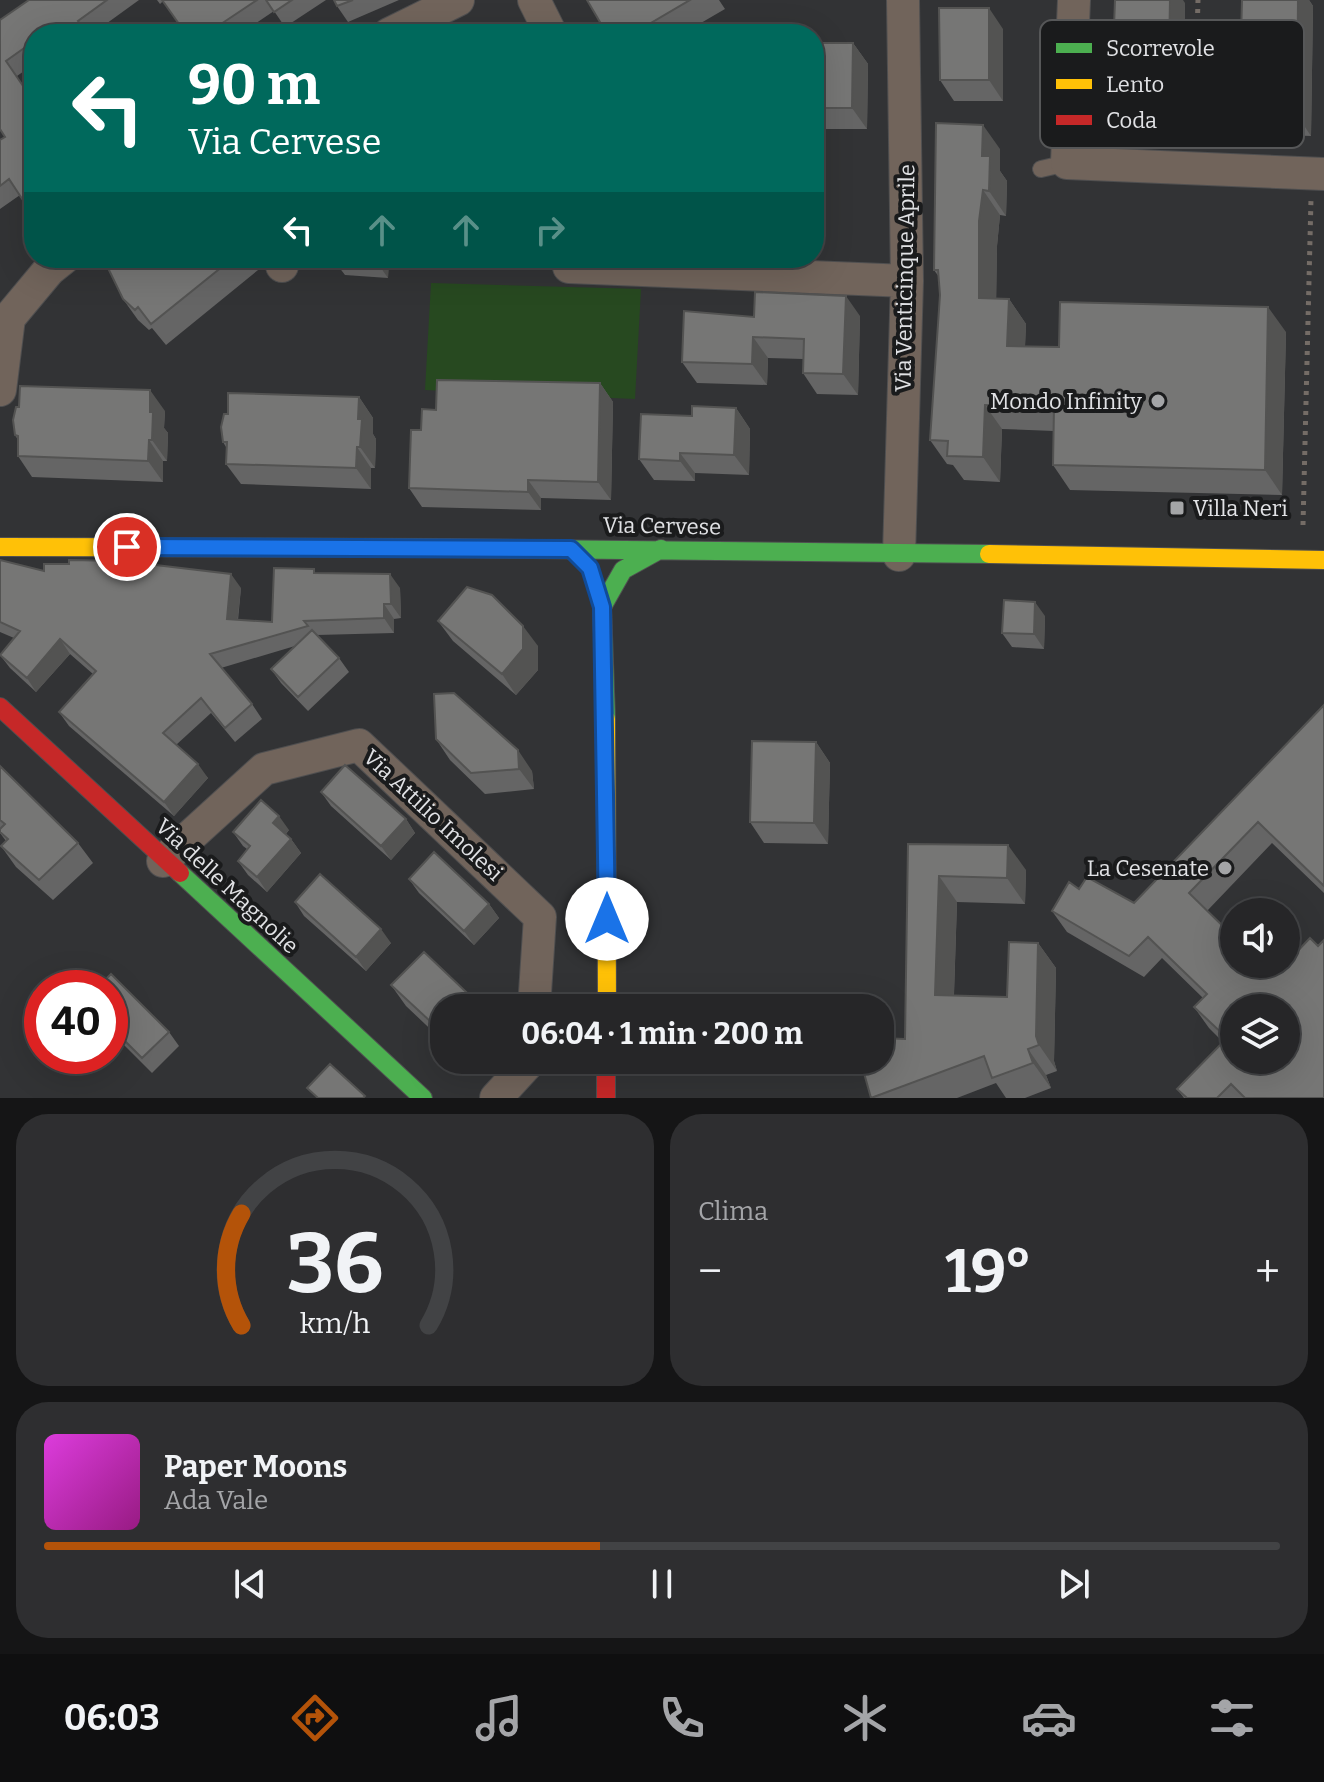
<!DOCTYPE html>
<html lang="it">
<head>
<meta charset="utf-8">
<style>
	body { margin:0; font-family:Bitter,serif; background:#2e2e30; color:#f1f3f6; height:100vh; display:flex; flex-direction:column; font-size:30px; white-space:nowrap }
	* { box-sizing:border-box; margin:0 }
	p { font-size:26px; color:#a4a5a8 }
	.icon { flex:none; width:44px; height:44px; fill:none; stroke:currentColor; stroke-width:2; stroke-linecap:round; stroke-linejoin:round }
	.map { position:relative; height:1098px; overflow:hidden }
	.panel { display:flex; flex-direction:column; gap:16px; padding:16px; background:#151516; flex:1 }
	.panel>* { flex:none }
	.top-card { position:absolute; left:24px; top:24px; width:800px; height:244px; border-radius:32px; box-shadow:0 8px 32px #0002,0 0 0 2px #424345; background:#00695c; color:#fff; overflow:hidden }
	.controls { position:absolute; left:1220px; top:898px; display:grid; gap:16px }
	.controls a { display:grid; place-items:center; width:80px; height:80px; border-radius:50%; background:#262628; box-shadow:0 8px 32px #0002,0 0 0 2px #424345; font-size:40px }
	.speed { position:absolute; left:24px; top:970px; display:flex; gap:16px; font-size:40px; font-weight:700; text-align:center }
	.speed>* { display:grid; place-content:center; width:104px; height:104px; border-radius:50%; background:#262628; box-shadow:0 8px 32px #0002,0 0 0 2px #424345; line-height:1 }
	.speed .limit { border:12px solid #d22; background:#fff; color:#111 }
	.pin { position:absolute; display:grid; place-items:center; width:68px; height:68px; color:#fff; margin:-34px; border:4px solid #fff; border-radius:50%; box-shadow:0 2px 8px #0007 }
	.me { position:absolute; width:88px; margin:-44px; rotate:0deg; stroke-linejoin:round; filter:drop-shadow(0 0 6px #0008) }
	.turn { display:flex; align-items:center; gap:28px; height:168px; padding:0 32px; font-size:36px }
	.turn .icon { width:104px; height:104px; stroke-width:2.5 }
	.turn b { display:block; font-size:56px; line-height:68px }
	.lanes { display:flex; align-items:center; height:76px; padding:0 32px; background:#0003; justify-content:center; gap:40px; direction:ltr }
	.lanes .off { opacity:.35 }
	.big { font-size:60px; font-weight:700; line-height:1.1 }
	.panel .widget { flex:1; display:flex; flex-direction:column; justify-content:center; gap:12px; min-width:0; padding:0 28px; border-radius:32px; background:#2e2e30 }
	.panel .dial { align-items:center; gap:0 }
	.dial svg { height:208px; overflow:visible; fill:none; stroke:#424345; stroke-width:7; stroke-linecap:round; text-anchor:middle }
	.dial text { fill:#f1f3f6; stroke:none }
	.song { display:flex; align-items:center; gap:24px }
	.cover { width:96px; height:96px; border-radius:12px; background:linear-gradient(135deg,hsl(300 70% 55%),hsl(310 70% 35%)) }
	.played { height:8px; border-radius:4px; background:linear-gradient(90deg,#b45309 45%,#424345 45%) }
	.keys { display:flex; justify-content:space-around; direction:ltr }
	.heat { display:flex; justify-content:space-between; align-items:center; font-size:44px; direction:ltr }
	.panel .tiles { flex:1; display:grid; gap:16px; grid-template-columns:1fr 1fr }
	.widget:last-child { grid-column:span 2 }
	.trip { position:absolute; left:430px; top:994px; width:464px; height:80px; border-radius:32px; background:#262628; box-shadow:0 8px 32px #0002,0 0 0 2px #424345; font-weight:700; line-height:80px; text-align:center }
	.tabs { display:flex; height:128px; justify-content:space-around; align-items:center; background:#0f0f10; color:#a4a5a8 }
	.tabs .icon { width:56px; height:56px }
	.tabs .active { color:#b45309 }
	.tabs b { font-size:36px; color:#f1f3f6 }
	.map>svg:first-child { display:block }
	.green { fill:#274920 }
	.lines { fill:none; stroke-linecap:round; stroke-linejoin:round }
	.lane-casing { stroke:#4f4f50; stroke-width:18 }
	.street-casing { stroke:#4f4f50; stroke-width:34 }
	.fast-casing { stroke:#4f4f50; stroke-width:20 }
	.slow-casing { stroke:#4f4f50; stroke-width:20 }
	.jam-casing { stroke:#4f4f50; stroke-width:20 }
	.path { stroke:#746c66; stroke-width:5; stroke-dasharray:4 6; stroke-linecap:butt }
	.lane { stroke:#71645b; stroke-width:16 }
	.street { stroke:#71645b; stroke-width:32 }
	.fast { stroke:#4caf50; stroke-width:18 }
	.slow { stroke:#ffc107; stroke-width:18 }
	.jam { stroke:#c62828; stroke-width:18 }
	.wall { fill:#656565 }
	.shaded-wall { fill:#535352 }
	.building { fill:#767675; stroke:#535352; stroke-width:2; fill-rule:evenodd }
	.route-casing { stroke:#114b97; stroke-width:20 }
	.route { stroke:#1a73e8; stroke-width:14 }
	.poi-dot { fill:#a4a5a7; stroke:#1a1b1c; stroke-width:3 }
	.labels { text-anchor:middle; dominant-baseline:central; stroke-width:8; stroke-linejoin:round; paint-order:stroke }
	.street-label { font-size:22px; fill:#e1e2e5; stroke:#1a1b1c }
	.poi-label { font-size:22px; fill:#e1e2e5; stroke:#1a1b1c; text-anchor:end }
	.key { fill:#1a1b1c; stroke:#565758; stroke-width:2 }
	.key-label { font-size:22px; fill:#e1e2e5 }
</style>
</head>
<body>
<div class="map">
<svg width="1324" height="1098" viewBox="0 0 1324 1098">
	<rect width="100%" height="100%" fill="#323335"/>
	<path class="green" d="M431,283L641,289L635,399L425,390Z"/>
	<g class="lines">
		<defs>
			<path id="lane" d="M1041,169L1067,163"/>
			<path id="street" d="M534,0L551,34
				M1074,0L1067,163L1324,174
				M389,34L458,0
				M282,258V266
				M569,258V267L907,281
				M0,390L9,318L49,270L64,258
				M899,555L907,281L903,0
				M163,861L264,769L359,745L540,917L534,1008
				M496,1098L531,1060"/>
			<path id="fast" d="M448,548L989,554
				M606,719L602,607L623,570L661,549
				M180,873L423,1098"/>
			<path id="slow" d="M0,547L448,548
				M989,554L1324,560
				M606,719L607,1008"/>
			<path id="jam" d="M0,707L180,873
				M606,1060V1098"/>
		</defs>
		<use href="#lane" class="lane-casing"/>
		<use href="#street" class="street-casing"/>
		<use href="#fast" class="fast-casing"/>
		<use href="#slow" class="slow-casing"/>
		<use href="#jam" class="jam-casing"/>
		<path class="path" d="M1194,143L1198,0
			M1303,525L1311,199"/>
		<use href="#lane" class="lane"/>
		<use href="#street" class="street"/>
		<use href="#fast" class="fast"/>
		<use href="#slow" class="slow"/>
		<use href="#jam" class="jam"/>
	</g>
	<path class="wall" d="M29,0H139L92,34H34V64L17,76L20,195L0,209V140L5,137L0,20Z
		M157,0H326L285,27L274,11L240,34H171L179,24L163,1L160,4Z
		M334,0H399L348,22L337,6Z
		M587,0H719L725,9L682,34H607Z
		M1242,0H1309L1313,6L1311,136L1253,134L1239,114Z
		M1185,3L1182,131L1126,129L1111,108Z
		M1003,29V101H954L940,80Z
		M814,43H853L868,64L867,129H814Z
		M1000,149V171L1007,181L1006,216L1000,215L997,246L996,298L1009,299L1026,324L1025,346L1059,347L1286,332L1282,495L1070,490L1053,465L1054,431L1002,429L1000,482L964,480L953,465L947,464L930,440L940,295L939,277L934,270Z
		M814,180L822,191L821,240H814Z
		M120,258H263V266L166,345L152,328L149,330L138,320L123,299Z
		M332,258H389L388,278L345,275Z
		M860,316L858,395L817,394L803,373V359L768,358L767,385L697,383L682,362L754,317Z
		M600,383L613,402L611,500L541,498V510L422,507L409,488L421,430L436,410Z
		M359,397L373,418V434L376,439L375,468H371V489L241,484L226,464V447L223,442Z
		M736,408L750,429L749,475L695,473V481L654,480L639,459L692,416Z
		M165,411L164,428L168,433L167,461H163V482L32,477L18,456V440L15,435Z
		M0,560L44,571L241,588L238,620L272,622L317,573L400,588L401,618L394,619V633L317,635L339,658L349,672L308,711L281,683L271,669L295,646L221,668L252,704L262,719L235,742L211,713L176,745L208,778L174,816L69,726L59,712L93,674L70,654L36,692L10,668L0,655L14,638L0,632Z
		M1045,616L1044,649L1012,647L1002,633Z
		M438,621L538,646V670L516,695L453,641Z
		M1324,705V893L1272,843L1207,911L1324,1098H1184L1177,1089L1223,1042L1209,1028L1194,1007L1203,998L1162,958L1144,977L1067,932L1052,911L1079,889L1134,903Z
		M436,739L532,771L534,789L485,794L450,760Z
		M816,742L830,763L828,844L764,843L750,822Z
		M0,766L78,843L93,863L53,900L16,867L1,846L6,841L0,833Z
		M321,792L406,819L415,833L391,860L331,806Z
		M289,830L286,834L291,839L301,853L267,892L248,875L238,861L247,849L243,846L233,832Z
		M908,844L1026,870L1025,904L957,902L954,995L1007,997L1038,943L1056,968L1054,1061L1057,1071L1046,1075L1051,1088L1025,1098H1006L996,1083L957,1098H871L905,1039Z
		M409,879L489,904L499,918L474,945L419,893Z
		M295,902L391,943L366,971L304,916Z
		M391,985L444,1008V1042L406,1006Z
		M110,988L169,1032L179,1046L152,1073L110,1031Z"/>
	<path class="shaded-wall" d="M1170,0H1183L1185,3L1182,131L1168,110Z
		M1298,0H1309L1313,6L1311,136L1297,115Z
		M989,8L1003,29V101L989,80Z
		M853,43L868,64L867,129L852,108Z
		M983,125L1000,149V171L1007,181L1006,216L989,191L982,156Z
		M814,180L822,191L821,240L814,231Z
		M983,190L1000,215L997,246L996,322L979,298V221Z
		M257,258H263V266Z
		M374,258H389L388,278Z
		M846,296L860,316L858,395L843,374Z
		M1009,299L1026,324L1024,370L1007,346Z
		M1268,307L1286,332L1282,495L1265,470Z
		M753,337L768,358L767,385L752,364Z
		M600,383L613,402L611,500L598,482Z
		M150,390L165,411L164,428L168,433L167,461L152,440L150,412Z
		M359,397L373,418V434L376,439L375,468L360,447L358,419Z
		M985,405L1002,429L1000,482L983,457Z
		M736,408L750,429L749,475L734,455Z
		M149,440L163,461V482L148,461Z
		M357,447L371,468V489L356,468Z
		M680,453L695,473V481L680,461Z
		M528,480L541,498V510L528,492Z
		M231,574L241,588L236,633L227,619Z
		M390,574L400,588L401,618L391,604Z
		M1035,602L1045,616L1044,649L1034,634Z
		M384,604L394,619V633L384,618Z
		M523,626L538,646V670L516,695L502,674Z
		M60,639L70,654L36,692L27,678Z
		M816,742L830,763L828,844L814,823Z
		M518,750L532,771L534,789L519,769Z
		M198,764L208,778L174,816L164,802Z
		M279,816L289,830L283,837L273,823Z
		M406,819L415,833L391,860L381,846Z
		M291,839L301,853L267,892L257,877Z
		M1008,845L1026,870L1025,904L1007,878Z
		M939,876L957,902L953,1020L935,995Z
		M489,904L499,918L474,945L464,931Z
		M381,929L391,943L366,971L356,957Z
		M1038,943L1056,968L1054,1061L1057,1071L1039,1045L1036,1036Z
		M1028,1049L1046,1075L1051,1088L1033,1063Z"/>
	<path class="building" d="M29,0H107L78,21L88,34H54L51,31L46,34H34V41L6,61L34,102V217L9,179L0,186V140L5,137L0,129V20Z
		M162,0H257L209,32L210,34H171L169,31L179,24Z
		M266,0H292L274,12Z
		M334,0H353L337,6Z
		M587,0H690L632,34H607Z
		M1115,0H1170L1168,110L1111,108Z
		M1242,0H1298L1297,115L1239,114Z
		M939,8H989V80H940Z
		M814,43H853L852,108H814Z
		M936,123L983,125L982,156H990L989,191L983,190L979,221V298L1009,299L1007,346L1059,347L1060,302L1268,307L1265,470L1053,465L1054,407L985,405L983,457L947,456L948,441L930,440L940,295L938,270H934Z
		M120,258H233L151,324L138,307L135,310L123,299L108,268Z
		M755,292L846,296L843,374L803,373L804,339L753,337L752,364L682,362L684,311L754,317Z
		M437,380L600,383L598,482L528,480V492L409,488L411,430H421L422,409L436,410Z
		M20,386L150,390V412H153L152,440H149L148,461L18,456V436L15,435L13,420L16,407H19Z
		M228,393L359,397L358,419H362L360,447H357L356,468L226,464L227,442H223L221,427L224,414H228Z
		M692,406L736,408L734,455L680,453V461L639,459L641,414L692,416Z
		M0,560L44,571V564H69V560L122,561L231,574L227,619L272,622L274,568L314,569V573L390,574L391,604H384V618L304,621L308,626L210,654L252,704L225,728L201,698L163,733L198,764L164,802L59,712L96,671L60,639L27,678L0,655L20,631L0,622Z
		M467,587L492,595L523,626V649L502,674L438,621Z
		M1004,600L1035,602L1034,634L1002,633Z
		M312,630L339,658L298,697L271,669Z
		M454,693L518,750L519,769L471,773L436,739L434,694Z
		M1324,705V886L1258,822L1189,893L1234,937V964H1262L1274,976L1310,938L1318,946L1324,940V1098H1245L1231,1084L1217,1098H1187L1177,1089L1227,1038L1194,1007L1207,994L1148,937L1129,956L1052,911L1069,882L1079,889L1087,877L1134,903ZM1234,1008H1286V1060H1234Z
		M752,741L816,742L814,823L750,822Z
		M345,765L406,819L381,846L321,792Z
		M0,766L78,843L39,880L1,846L8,839L0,832V829L5,824L0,820Z
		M261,800L279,816L273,823L291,839L257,877L238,861L250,846L233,832Z
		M908,844L1008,845L1007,878L939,876L935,995L1007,997L1009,942L1038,943L1036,1036L1039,1045L1028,1049L1033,1063L992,1078L984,1056L871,1098L864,1073L881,1066V1038L905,1039Z
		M434,852L489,904L464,931L409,879Z
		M320,874L381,929L356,957L295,902Z
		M424,952L483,1008H444V1034L391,985Z
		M111,974L169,1032L142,1058L110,1026V988H97Z
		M330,1064L365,1096L363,1098H318L307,1088Z"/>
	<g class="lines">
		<defs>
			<path id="route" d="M127,547L571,549L590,568L602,607L607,919"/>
		</defs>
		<use href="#route" class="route-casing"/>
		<use href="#route" class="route"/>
	</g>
	<g class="poi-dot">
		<circle cx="1158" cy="401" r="8"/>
		<rect x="1169" y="500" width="16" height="16" rx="4"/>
		<circle cx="1225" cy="868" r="8"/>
	</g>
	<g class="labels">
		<g class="street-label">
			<text transform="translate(905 278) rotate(-89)">Via Venticinque Aprile</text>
			<text transform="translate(662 526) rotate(1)">Via Cervese</text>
			<text transform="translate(433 815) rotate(43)">Via Attilio Imolesi</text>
			<text transform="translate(227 886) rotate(43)">Via delle Magnolie</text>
		</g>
		<g class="poi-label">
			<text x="1142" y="401">Mondo Infinity</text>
			<text x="1193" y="508" text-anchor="start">Villa Neri</text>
			<text x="1209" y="868">La Cesenate</text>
		</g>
	</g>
	<rect x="1040" y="20" width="264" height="128" rx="12" class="key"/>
	<rect x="1056" y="43" width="36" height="10" fill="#4caf50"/>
	<rect x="1056" y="79" width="36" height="10" fill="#ffc107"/>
	<rect x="1056" y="115" width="36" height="10" fill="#c62828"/>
	<g class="key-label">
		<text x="1106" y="56">Scorrevole</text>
		<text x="1106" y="92">Lento</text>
		<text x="1106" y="128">Coda</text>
	</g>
</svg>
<div class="controls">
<a><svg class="icon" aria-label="sound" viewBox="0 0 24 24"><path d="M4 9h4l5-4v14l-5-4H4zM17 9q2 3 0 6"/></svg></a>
<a><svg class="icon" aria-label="layers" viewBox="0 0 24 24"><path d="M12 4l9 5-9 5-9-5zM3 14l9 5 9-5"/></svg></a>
</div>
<div class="speed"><div class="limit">40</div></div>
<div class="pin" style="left:127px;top:547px;background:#d93025"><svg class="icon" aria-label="arrive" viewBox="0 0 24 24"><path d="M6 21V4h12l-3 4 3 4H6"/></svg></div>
<svg class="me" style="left:607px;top:919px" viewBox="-20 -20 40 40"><circle r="19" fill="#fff"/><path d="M0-13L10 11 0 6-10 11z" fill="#1a73e8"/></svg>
<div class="trip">06:04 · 1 min · 200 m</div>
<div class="top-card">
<div class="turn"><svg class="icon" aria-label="left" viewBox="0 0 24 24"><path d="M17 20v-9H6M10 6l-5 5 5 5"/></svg><div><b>90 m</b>Via Cervese</div></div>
<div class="lanes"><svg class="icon" aria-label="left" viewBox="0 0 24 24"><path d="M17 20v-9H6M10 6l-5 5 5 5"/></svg><svg class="icon off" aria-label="ahead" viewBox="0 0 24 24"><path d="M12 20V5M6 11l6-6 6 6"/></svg><svg class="icon off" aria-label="ahead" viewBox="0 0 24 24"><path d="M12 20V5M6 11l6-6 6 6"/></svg><svg class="icon off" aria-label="right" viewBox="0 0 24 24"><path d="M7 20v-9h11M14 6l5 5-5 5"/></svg></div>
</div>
</div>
<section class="panel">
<div class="tiles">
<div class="widget dial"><svg viewBox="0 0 100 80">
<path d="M14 69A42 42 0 1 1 86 69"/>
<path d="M14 69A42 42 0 0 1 14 26" stroke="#b45309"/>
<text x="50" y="56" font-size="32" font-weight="700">36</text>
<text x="50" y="72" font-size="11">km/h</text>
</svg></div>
<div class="widget"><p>Clima</p>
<div class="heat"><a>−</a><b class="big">19°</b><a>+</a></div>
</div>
<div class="widget">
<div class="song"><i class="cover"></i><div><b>Paper Moons</b><p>Ada Vale</p></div></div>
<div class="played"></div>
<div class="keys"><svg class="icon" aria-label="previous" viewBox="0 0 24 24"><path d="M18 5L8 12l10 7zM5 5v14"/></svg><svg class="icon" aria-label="pause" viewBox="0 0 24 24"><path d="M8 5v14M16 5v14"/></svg><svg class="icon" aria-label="next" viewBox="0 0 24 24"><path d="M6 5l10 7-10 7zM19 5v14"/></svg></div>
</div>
</div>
</section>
<nav class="tabs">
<b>06:03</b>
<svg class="icon active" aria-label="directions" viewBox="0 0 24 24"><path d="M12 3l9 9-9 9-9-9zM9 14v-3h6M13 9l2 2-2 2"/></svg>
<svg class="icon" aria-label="music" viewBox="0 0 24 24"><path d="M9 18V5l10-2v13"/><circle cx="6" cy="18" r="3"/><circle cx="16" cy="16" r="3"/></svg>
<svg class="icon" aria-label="phone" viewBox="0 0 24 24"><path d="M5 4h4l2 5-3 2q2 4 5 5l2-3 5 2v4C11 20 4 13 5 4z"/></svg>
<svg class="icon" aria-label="climate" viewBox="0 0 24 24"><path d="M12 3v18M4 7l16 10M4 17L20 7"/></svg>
<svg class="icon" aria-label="car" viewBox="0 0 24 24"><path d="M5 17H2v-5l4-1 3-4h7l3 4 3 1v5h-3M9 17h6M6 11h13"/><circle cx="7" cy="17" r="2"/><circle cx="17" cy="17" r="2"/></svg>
<svg class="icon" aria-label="filters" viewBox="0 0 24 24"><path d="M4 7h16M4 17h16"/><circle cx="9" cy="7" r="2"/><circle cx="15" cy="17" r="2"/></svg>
</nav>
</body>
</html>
